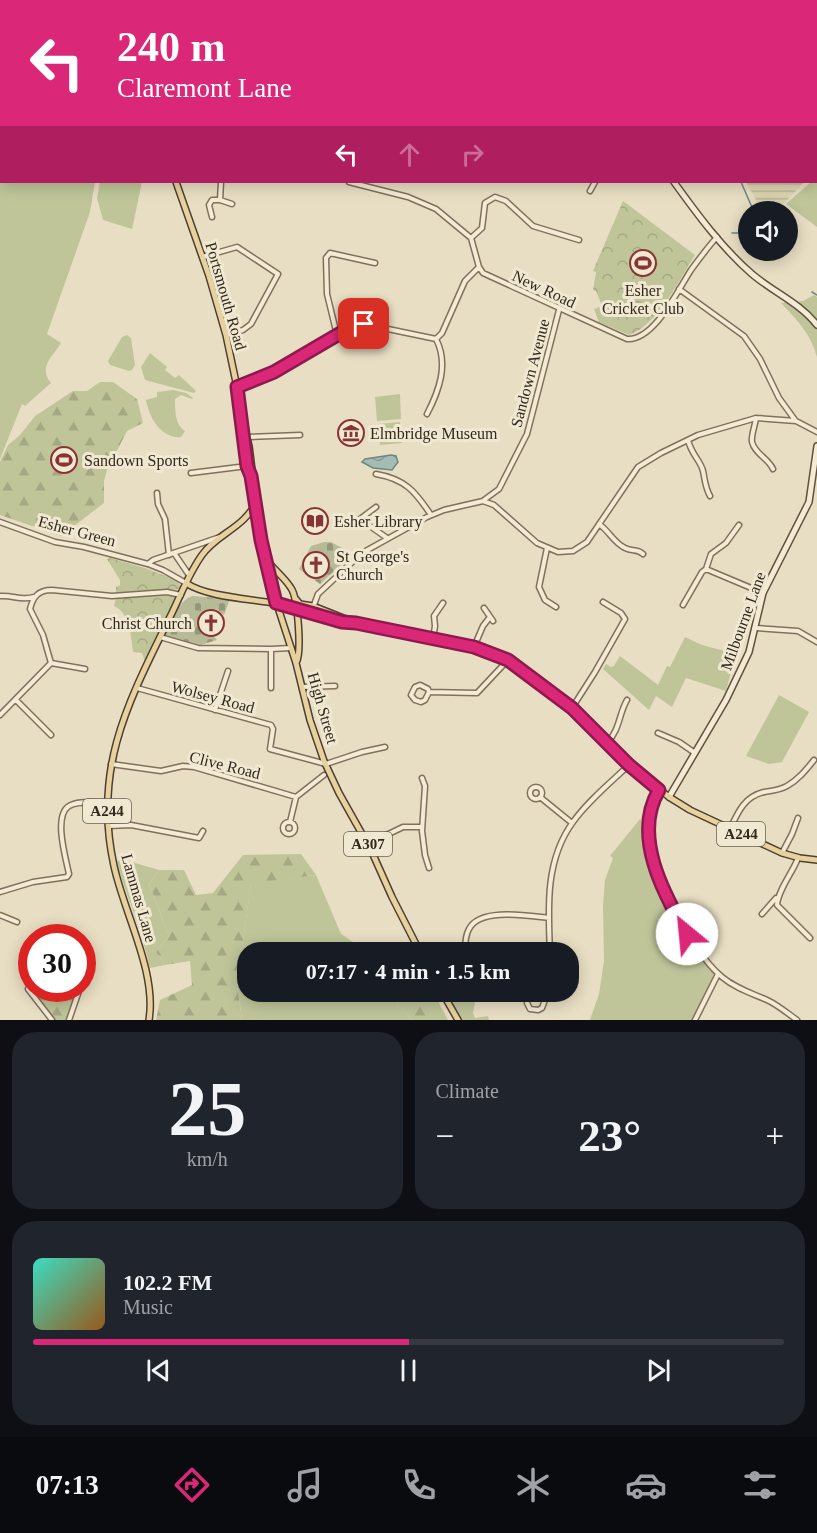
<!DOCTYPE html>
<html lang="en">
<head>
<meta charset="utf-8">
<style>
	body { margin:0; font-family:"Times New Roman",serif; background:#20242c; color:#f1f3f6; height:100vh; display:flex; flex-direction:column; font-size:22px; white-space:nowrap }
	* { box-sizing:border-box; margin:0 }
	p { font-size:20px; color:#9ea1a6 }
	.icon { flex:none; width:33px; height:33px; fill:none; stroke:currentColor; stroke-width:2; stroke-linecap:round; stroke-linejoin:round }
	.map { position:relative; height:1020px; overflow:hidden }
	.side { display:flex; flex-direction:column; gap:12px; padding:12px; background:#0d0f14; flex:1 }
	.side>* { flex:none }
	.banner { position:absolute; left:0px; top:0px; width:818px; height:183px; box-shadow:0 3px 15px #0003; background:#db2777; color:#fff; overflow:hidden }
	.tools { position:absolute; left:738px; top:201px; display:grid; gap:12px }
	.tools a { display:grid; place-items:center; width:60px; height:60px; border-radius:50%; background:#171b24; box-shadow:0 3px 15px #0003; font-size:30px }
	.speed { position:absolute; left:18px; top:924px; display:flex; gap:12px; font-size:30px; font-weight:700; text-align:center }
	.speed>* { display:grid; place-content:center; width:78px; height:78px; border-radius:50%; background:#171b24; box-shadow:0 3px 15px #0003; line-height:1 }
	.speed .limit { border:9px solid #d22; background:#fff; color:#111 }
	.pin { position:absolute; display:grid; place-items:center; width:51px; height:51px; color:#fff; margin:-26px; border-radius:12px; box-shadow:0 3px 9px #0006 }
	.me { position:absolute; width:66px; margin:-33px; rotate:332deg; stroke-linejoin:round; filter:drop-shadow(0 0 4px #0008) }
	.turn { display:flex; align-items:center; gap:21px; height:126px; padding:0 18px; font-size:27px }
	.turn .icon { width:78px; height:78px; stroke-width:2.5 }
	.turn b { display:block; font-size:42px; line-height:51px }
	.lanes { display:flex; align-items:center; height:57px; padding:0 18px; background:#0003; justify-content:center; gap:30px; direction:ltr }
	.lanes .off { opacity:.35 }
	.big { font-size:45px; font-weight:700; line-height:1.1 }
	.side .tile { flex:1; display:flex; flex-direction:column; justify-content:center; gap:9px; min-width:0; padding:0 21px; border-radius:24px; background:#20242c }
	.side .dial { align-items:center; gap:0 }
	.dial b { font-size:78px; line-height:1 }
	.song { display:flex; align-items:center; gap:18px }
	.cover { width:72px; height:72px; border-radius:9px; background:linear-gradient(135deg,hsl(170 70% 55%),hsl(30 70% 35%)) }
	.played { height:6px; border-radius:3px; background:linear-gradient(90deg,#db2777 50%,#363941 50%) }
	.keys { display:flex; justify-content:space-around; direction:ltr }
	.heat { display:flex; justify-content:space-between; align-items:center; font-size:33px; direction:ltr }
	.side .tiles { flex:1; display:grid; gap:12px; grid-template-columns:1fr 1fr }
	.tile:last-child { grid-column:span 2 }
	.trip { position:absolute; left:237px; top:942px; width:342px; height:60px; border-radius:24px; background:#171b24; box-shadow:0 3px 15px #0003; font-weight:700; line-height:60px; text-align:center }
	.dock { display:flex; height:96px; justify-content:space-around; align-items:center; background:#090b0e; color:#9ea1a6 }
	.dock .icon { width:42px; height:42px }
	.dock .selected { color:#db2777 }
	.dock b { font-size:27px; color:#f1f3f6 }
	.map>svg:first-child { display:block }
	.farmland { fill:url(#farmland-rules) }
	.green { fill:#bfc599 }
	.forest { fill:url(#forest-firs) }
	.cemetery { fill:url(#cemetery-stones) }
	.park { fill:url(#park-crowns) }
	.water { fill:url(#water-waves); stroke:#6d8882; stroke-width:1.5 }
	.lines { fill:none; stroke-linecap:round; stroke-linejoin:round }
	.stream { stroke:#6d8882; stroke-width:1.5 }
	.street-casing { stroke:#80705c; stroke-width:7 }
	.secondary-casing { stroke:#62513f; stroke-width:8 }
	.primary-casing { stroke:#4e3f30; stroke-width:8 }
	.street { stroke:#f4ebd5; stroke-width:4 }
	.secondary { stroke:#f4ebd5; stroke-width:5 }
	.primary { stroke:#e7d29f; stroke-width:5 }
	.route-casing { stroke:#8e194d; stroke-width:15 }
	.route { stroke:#db2777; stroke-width:10 }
	.labels { text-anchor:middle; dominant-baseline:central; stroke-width:6; stroke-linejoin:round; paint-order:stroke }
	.shield { fill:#f1e8d2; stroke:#6b6254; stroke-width:1.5 }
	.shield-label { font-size:15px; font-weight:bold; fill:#32281e }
	.street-label { font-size:16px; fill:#32281e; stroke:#f1e8d2 }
	.poi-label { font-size:16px; fill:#32281e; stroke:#f1e8d2; text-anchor:start }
</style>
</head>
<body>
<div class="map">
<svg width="817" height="1020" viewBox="0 0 817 1020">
	<defs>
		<pattern id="farmland-rules" width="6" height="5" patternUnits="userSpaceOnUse" patternTransform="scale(1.5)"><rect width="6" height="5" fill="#ddd6b2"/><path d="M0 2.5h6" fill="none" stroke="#beb899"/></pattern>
		<pattern id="forest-firs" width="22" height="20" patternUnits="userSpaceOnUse" patternTransform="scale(1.5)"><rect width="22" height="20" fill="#bfc599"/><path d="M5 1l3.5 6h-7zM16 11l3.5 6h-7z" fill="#a5a983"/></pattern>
		<pattern id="cemetery-stones" width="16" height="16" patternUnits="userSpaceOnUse" patternTransform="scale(1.5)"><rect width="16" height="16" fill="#b6ba97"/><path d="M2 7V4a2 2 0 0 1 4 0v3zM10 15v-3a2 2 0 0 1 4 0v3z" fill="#95977b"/></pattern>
		<pattern id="park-crowns" width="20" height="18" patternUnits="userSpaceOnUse" patternTransform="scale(1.5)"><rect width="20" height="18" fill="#bfc599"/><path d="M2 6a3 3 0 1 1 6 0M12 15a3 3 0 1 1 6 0" fill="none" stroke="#a5a983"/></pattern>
		<pattern id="water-waves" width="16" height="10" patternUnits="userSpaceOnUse" patternTransform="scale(1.5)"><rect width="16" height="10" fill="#a5bcb5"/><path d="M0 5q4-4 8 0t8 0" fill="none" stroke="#879993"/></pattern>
	</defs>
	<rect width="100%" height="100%" fill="#e8dec3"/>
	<path class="farmland" d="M746,182H804L776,212L762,211Z"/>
	<path class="green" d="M0,0L105,1L2,2V182H95L90,212L47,334L61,343C52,357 38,368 51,383L25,406L22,404L0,459Z
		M817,174V227L786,204L811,182H816Z
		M100,182H142L132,229L103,220L97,198Z
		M814,295L817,297V357C811,334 797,320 781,303L803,301Z
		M127,335L131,338L135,365L132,370L129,371L110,365L108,361L122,337Z
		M150,353L167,367L165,370L175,378L179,375L196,391L194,393L145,380L141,367Z
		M173,390L186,393L193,398L192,399L181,395L175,399C175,410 175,425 185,431L181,437C161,439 149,417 146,400L157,397V392Z
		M400,394L401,419L377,421L375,397Z
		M400,422L402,443L380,445L378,424Z
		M685,637L702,645L736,654L726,691L686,678L672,707L656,696L649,710L603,669L606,664L611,667L614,666L620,656L658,685L667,666L670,667Z
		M779,695L809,712L782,762L769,764L746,756Z
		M640,819L645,825L649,854L678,923L690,944L715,973L693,1020H590L599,994L604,961L603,905L605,880L613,858L610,856Z
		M125,860L159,870L149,884L169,936L156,952L165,965L150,968C142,931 127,897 116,861Z
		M316,875L341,934L356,944L360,952H248V992H388L412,1020H242L237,984L251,883Z"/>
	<path class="forest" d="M100,382H113L137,399L143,423L127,431L107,470L104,481V503L61,536L0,515V462L8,445L20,435L35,416L73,391H87Z
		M301,854L316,875L251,884L237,984L242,1020H156L160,1000L192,985L190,961L165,965L156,952L169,936L149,884L159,870H184L196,895L213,893L243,855Z
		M31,984L32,988L79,989L68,1020H55L31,991Z
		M408,992H433L448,1020H412L397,1003Z
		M446,992H512L476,997L473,1013L475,1018L488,1016L489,1020H461Z"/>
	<path class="cemetery" d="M324,542H331L353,554L320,584L299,569L311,546Z
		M193,596L230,599L224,615L216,609L211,611L199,629L200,632L207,637L212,634L217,640L197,646L165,636C170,622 177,601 193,596Z"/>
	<path class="park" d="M159,0H669L668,2Z
		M623,201L695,255C680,279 657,326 629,335L599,322L594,309L602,306L596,291L593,290L596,272L593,271Z
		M110,558L145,568L178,581L181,589L116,594V587L120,585V580L107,559Z
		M168,594L174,595L175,600L145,662L142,653L133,652C131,637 130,613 114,606L116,598Z"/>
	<path class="water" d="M391,455L396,456L398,462L392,470L373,468L362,462L365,459Z"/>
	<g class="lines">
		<path class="stream" d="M665,2L667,0
			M741,182L754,212
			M732,233H748
			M812,292L817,295"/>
		<defs>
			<path id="street" d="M349,182L408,197L436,209L471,238L479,267L483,273L627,339C654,341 678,290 691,270C699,259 707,248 717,237
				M590,191L595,182
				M220,200L221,182
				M212,217L209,205L212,200H220L232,204
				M471,238L482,228L485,203L495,197L506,201L533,226L579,240
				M202,257L237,247L278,274L251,324L243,330L226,335
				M679,289L744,336L760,359L779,398L795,420
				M337,335L327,294L326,258L330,253L375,263
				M237,387L274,372L356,324H364L436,339L442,333L465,281L479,267
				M427,414C439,391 449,364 436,339
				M756,418C755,426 751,435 752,442C755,454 768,458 773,469
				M247,437L300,435
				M688,440C691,454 701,461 703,471C705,480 705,487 710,496
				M191,473L247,466
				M376,474C405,479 415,491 431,515
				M157,493L158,504L165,519L169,555
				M484,500L499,489L527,434L559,310
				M376,507L360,519L387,538
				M0,522L55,542L84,547L148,564L163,570L186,583
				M599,524C609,531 614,543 625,548C632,552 637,548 643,554
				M547,548L539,587L545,600L556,607
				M174,553L189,575
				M148,564L153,560L220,537
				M706,569L763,593
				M706,569L711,554L726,543L739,525
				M0,596C14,595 20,601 34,597
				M683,605L702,572L706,569
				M484,608L493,621
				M311,613L318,594L362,553L427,517L444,510L483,501L494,505L537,543L558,552L573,551L587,542L638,467L661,453L698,435L756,418L796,421L817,432
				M756,628L798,631L817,642
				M160,637L198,648L271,649L291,648
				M433,639L435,626L434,616L443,603
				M474,647L483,626L490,617
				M271,649V688
				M51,663L85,669
				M302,687L335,686
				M137,688L271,725L273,729L270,749L326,764L362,752L385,747
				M429,692L428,689L420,685L415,687L411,695L415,700L421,702L425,700L429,692L477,693L508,660
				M16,700L51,735
				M572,708L595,672L625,619L621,613L603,602
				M215,710L228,671
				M0,715L51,663L43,635L30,609C33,597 38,590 52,590L112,596L167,592L181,595
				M658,733L679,742L695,753
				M607,743C620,730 619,713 627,700
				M111,764L161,771L183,766L194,767L296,797L324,775
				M422,778L425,786L422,831L425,855L429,868
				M530 793a6 6 0 1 1 12 0a6 6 0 1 1-12 0Z
				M659,790C652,804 647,818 648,833C648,872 692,952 722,977C735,988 751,993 767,1000C778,1005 787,1013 797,1020
				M540,797L572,823
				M283 828a6 6 0 1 1 12 0a6 6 0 1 1-12 0Z
				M290,822L296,797
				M109,826L131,825L199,838L203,831
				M730,829C738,812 744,797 764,792C771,791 780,790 787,786C798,780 806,770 814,760
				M368,844L403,827H422
				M782,853L792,834L798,818
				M798,858C793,872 778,890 777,905L810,938
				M0,892L33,882L67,877L69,874C66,859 53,816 69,806C78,800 96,803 107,802
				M762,914L776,898
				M0,915L17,922
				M465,951C465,944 465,936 469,929C480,907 529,916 549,918
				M550,952C548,908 545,860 573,822C588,801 610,783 629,765
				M32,980L28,989L52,1020
				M536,992L529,997L527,1003L530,1009L538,1010L542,1008L548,992
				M69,1020L80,988
				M695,1020L718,974"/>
			<path id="secondary" d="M636,2L637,0
				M674,182C697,214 722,248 752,274C773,292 800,303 817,325
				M669,797L726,700L749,652L763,593L809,502L817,446"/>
			<path id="primary" d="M155,0V2
				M176,182L209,276L226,335L237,387L243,438L249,472
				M242,419L249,446L259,526L270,583L296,663L310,720L324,761L339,793L371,850L392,897L420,952
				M266,559C273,569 284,577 291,588C298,598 302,653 296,663
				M186,583C209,599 264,599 294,607C313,612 332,623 352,623
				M295,598L300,604L313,606L356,623L474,647L508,660L559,697L593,728L629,765L669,797L690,810L782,853L800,858L817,860
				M442,992L458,1020
				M149,1020C157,972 124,913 114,866C93,771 126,706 167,623C179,600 187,576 202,555C213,539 231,532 244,519C248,515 252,510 255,505"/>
		</defs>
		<use href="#street" class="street-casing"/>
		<use href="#secondary" class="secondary-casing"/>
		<use href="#primary" class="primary-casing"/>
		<use href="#street" class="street"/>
		<use href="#secondary" class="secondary"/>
		<use href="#primary" class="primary"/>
	</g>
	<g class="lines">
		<defs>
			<path id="route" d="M364,324H356L274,372L237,387L247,466L251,476L261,540L276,603L342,622L356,623L474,647L508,660L572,708L629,765L659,790C632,835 663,893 687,934"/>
		</defs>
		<use href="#route" class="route-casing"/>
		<use href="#route" class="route"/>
	</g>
	<defs>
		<symbol id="stadium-ring" viewBox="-11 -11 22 22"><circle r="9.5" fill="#f1e8d2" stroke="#883433" stroke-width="1.5"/><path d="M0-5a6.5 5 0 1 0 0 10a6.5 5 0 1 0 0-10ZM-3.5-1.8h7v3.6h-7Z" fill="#883433"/></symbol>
		<symbol id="museum-ring" viewBox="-11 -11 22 22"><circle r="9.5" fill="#f1e8d2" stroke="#883433" stroke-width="1.5"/><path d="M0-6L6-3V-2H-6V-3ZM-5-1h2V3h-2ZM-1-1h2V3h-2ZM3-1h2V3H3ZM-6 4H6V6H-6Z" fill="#883433"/></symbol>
		<symbol id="library-ring" viewBox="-11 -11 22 22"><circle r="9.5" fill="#f1e8d2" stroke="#883433" stroke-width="1.5"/><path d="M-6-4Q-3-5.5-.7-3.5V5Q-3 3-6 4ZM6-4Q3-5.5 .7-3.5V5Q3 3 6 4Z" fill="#883433"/></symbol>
		<symbol id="church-ring" viewBox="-11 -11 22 22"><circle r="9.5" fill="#f1e8d2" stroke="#883433" stroke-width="1.5"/><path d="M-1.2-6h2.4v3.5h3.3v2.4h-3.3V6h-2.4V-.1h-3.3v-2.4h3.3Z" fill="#883433"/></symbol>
	</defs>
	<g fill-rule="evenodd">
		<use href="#stadium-ring" x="628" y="248" width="30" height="30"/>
		<use href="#museum-ring" x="336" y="418" width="30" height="30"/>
		<use href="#stadium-ring" x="49" y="445" width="30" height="30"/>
		<use href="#library-ring" x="300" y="506" width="30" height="30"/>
		<use href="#church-ring" x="301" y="550" width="30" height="30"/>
		<use href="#church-ring" x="196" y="608" width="30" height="30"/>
	</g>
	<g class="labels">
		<g class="shield">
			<rect x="83" y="799" width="48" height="24" rx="4.5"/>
			<rect x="717" y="822" width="48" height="24" rx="4.5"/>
			<rect x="344" y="832" width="48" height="24" rx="4.5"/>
		</g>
		<g class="shield-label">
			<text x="107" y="811">A244</text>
			<text x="741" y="834">A244</text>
			<text x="368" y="844">A307</text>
		</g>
		<g class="street-label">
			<text transform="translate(544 289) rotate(25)">New Road</text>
			<text transform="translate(226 296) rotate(74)">Portsmouth Road</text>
			<text transform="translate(530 373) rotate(-75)">Sandown Avenue</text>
			<text transform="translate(77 531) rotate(15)">Esher Green</text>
			<text transform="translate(743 621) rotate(-70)">Milbourne Lane</text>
			<text transform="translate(213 697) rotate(15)">Wolsey Road</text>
			<text transform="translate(323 708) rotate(74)">High Street</text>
			<text transform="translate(225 765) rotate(14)">Clive Road</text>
			<text transform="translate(139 898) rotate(74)">Lammas Lane</text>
		</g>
		<g class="poi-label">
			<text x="643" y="290" text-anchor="middle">Esher<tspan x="643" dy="18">Cricket Club</tspan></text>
			<text x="370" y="433">Elmbridge Museum</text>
			<text x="84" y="460">Sandown Sports</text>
			<text x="334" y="521">Esher Library</text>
			<text x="336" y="556">St George's<tspan x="336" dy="18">Church</tspan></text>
			<text x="192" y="623" text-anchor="end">Christ Church</text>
		</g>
	</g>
</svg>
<div class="tools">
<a><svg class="icon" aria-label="sound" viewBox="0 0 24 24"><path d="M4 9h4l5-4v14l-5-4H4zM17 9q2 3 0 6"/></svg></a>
</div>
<div class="speed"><div class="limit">30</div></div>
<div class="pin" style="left:364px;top:324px;background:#d93025"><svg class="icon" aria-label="arrive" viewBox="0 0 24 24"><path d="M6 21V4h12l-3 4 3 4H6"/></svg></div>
<svg class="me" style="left:687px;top:934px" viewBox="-20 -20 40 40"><circle r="19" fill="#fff"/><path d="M0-13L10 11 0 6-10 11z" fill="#db2777"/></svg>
<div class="trip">07:17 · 4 min · 1.5 km</div>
<div class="banner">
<div class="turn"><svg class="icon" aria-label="left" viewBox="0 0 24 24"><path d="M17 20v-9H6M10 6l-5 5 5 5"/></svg><div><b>240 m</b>Claremont Lane</div></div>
<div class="lanes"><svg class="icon" aria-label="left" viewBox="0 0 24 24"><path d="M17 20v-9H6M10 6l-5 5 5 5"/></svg><svg class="icon off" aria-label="ahead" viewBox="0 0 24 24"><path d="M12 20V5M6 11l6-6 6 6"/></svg><svg class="icon off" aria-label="right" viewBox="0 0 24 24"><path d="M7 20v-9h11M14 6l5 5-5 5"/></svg></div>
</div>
</div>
<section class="side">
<div class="tiles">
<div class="tile dial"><b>25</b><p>km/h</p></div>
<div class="tile"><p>Climate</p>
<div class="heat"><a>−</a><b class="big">23°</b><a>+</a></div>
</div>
<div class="tile">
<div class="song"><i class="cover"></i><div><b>102.2 FM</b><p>Music</p></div></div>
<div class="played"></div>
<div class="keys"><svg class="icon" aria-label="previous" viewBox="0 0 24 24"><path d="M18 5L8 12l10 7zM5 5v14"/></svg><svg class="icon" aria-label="pause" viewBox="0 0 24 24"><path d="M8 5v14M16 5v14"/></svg><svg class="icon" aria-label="next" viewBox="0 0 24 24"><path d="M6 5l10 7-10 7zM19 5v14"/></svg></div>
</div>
</div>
</section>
<nav class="dock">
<b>07:13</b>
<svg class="icon selected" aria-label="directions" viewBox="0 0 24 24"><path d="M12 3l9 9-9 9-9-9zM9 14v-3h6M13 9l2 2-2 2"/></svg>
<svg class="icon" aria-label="music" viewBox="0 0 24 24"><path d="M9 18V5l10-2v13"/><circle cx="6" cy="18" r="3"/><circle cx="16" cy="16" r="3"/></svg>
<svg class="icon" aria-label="phone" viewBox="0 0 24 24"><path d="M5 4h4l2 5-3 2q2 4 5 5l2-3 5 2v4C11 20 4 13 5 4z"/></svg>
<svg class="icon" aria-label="climate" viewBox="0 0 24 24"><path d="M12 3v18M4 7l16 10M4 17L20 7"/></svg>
<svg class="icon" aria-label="car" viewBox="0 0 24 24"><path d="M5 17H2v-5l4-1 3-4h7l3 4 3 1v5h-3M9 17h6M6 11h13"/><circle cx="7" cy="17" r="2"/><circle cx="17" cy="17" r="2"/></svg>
<svg class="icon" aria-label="filters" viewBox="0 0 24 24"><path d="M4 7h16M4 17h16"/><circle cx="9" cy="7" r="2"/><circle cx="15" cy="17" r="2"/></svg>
</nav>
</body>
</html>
